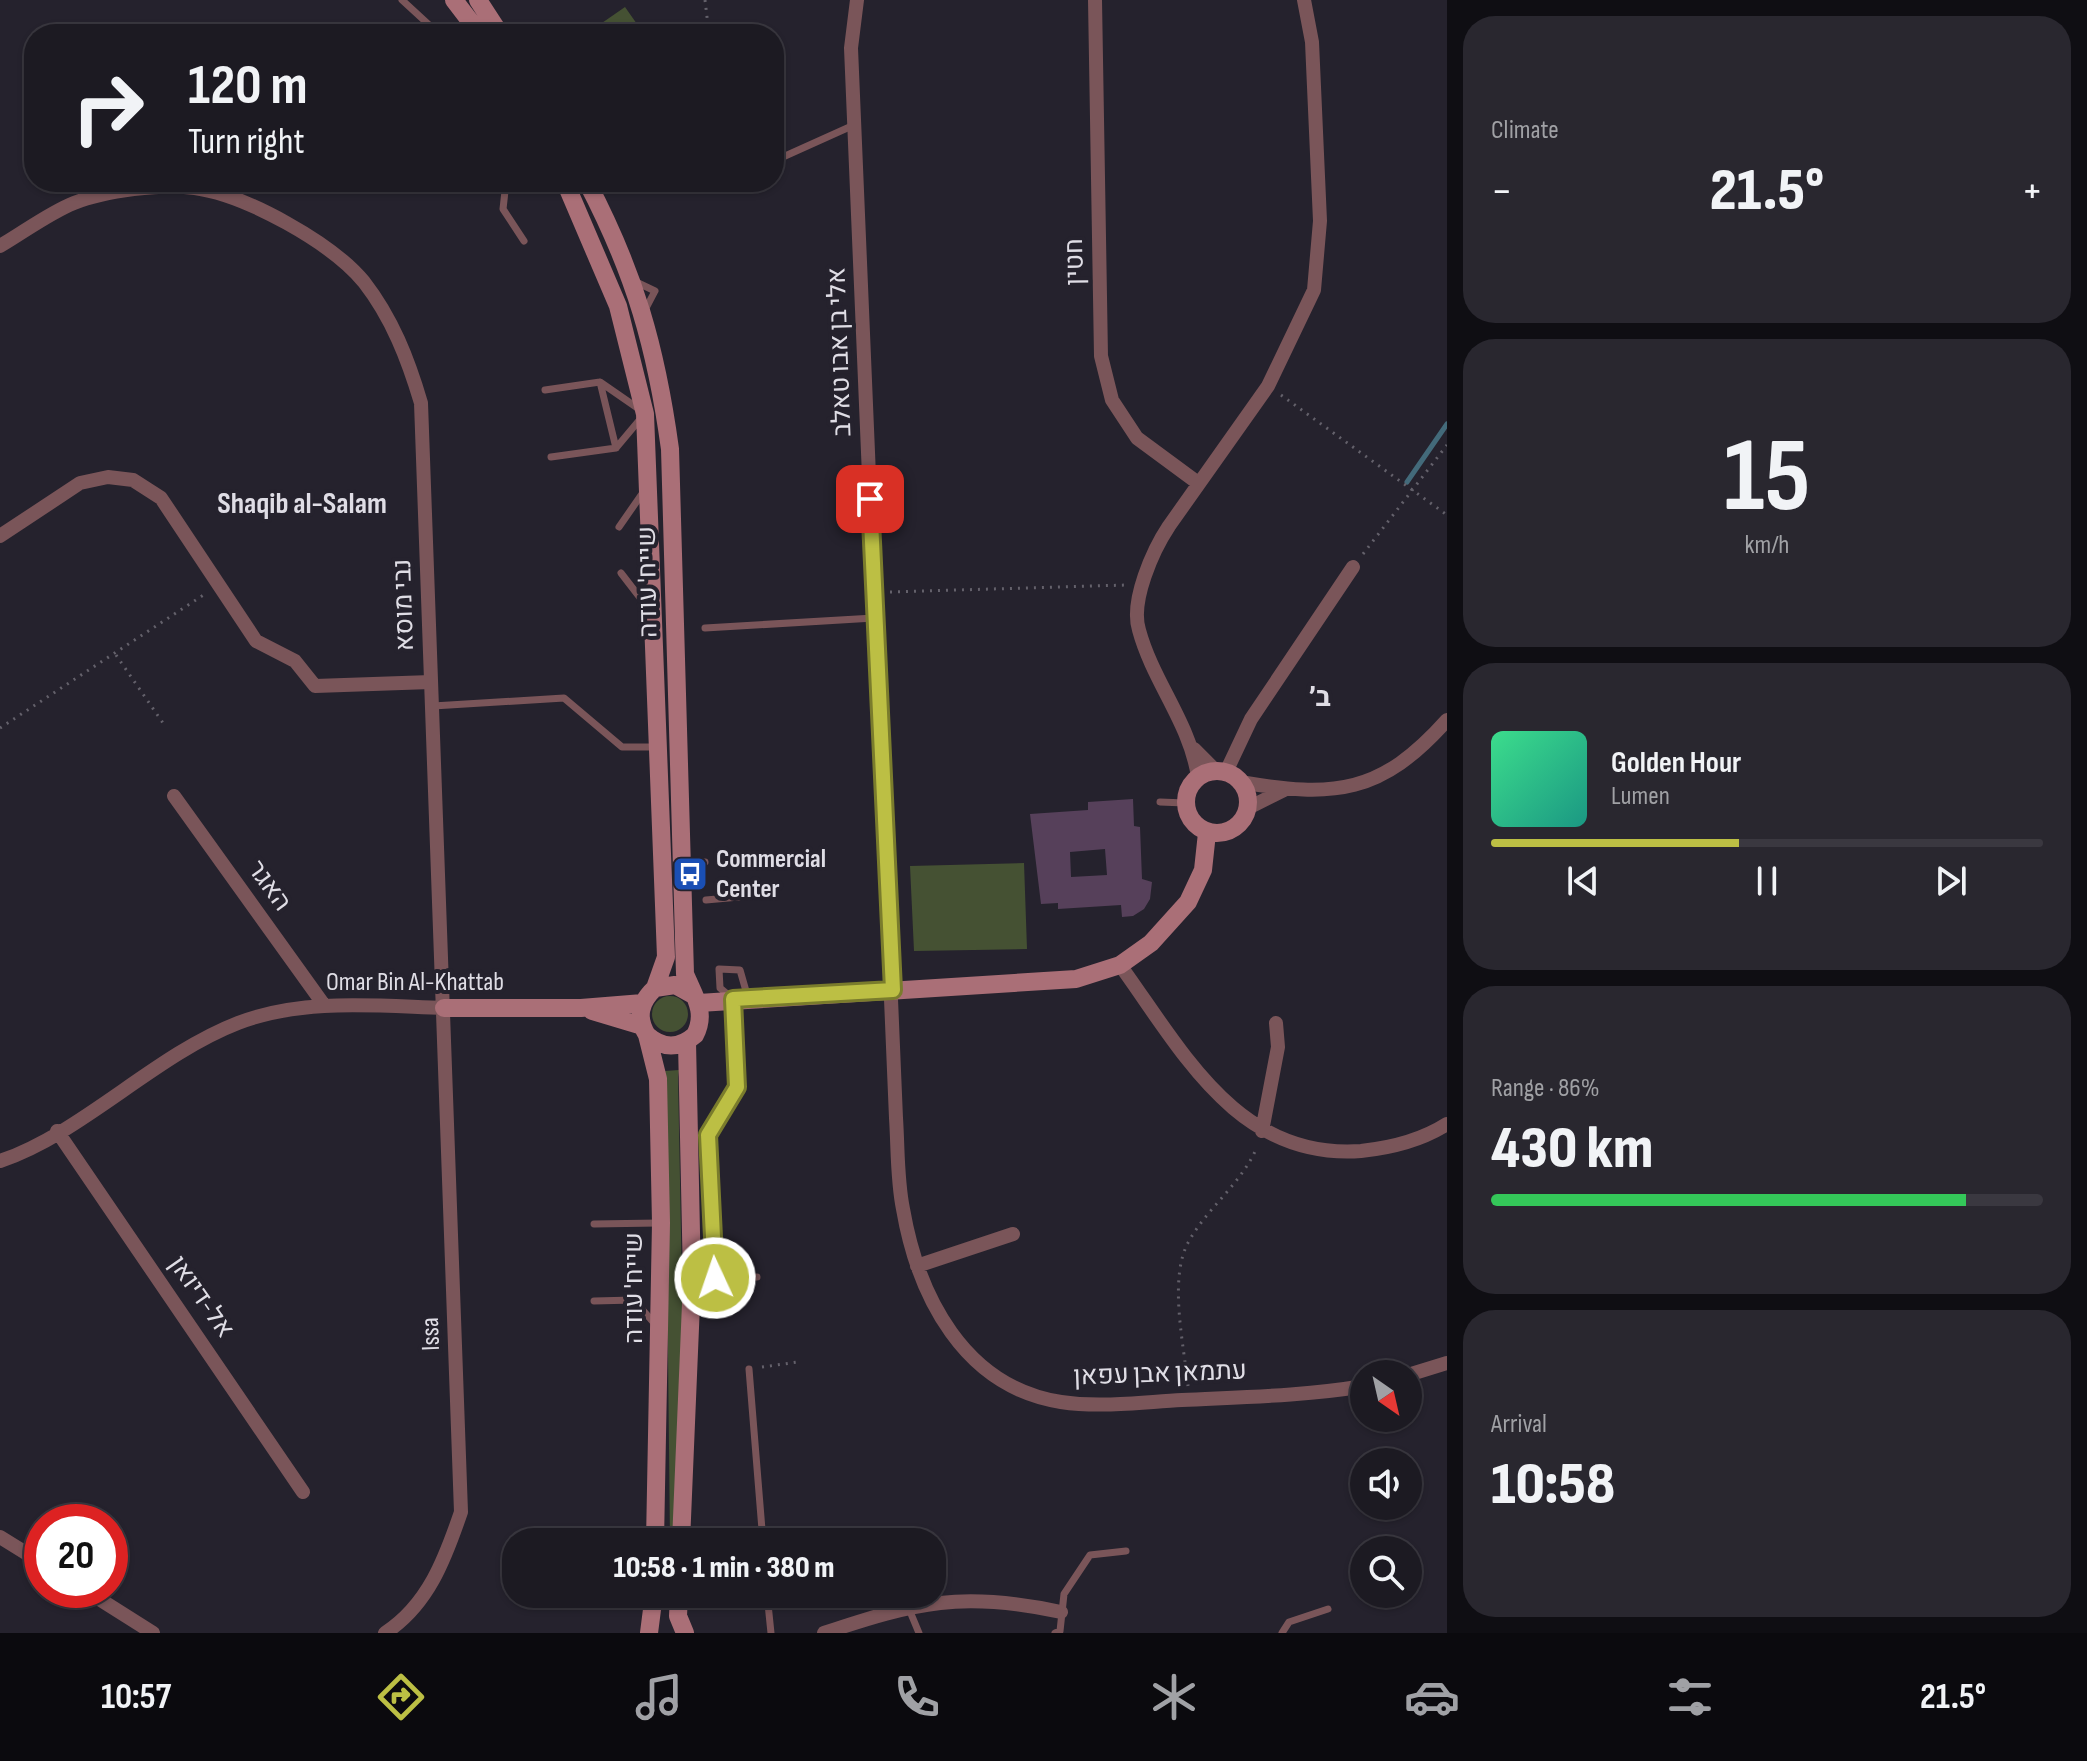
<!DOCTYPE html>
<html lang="en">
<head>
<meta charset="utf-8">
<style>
	body { margin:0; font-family:"Sofia Sans Condensed",Heebo,sans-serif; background:#29272f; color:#f1f3f6; height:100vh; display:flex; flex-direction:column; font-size:30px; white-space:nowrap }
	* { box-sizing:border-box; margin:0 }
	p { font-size:26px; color:#a0a1a5 }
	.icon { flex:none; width:44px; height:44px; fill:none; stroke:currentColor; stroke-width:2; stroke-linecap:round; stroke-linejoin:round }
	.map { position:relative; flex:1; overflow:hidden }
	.drawer { display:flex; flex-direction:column; gap:16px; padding:16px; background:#0f0e13; width:640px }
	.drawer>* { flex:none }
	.hud { position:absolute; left:24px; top:24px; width:760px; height:168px; border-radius:32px; box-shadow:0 2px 6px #0004,0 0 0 2px #3a3840; background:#1c1a22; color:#f1f3f6; overflow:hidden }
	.needle { width:52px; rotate:146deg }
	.tools { position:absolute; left:1350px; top:1360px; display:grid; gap:16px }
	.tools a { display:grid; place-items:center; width:72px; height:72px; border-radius:50%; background:#1c1a22; box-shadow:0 2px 6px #0004,0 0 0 2px #3a3840; font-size:40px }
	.speed { position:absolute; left:24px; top:1504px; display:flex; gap:16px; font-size:40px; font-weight:700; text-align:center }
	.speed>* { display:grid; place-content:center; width:104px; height:104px; border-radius:50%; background:#1c1a22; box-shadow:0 2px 6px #0004,0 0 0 2px #3a3840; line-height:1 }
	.speed .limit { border:12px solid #d22; background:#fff; color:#111 }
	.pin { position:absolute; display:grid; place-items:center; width:68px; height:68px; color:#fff; margin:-34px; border-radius:16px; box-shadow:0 4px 12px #0006 }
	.me { position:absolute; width:88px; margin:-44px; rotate:357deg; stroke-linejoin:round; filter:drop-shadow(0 0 6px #0008) }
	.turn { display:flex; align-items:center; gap:28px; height:168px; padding:0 32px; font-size:36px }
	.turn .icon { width:104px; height:104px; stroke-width:2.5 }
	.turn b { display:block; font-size:56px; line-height:68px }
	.big { font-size:60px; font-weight:800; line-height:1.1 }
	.drawer .widget { flex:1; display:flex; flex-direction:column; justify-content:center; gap:12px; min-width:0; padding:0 28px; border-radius:32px; background:#29272f }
	.drawer .dial { align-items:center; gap:0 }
	.dial b { font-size:104px; line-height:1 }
	.song { display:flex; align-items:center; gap:24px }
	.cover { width:96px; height:96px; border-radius:12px; background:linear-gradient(135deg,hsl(150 70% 55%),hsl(170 70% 35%)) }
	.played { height:8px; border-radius:4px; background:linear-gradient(90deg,#bcbf44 45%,#3a3840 45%) }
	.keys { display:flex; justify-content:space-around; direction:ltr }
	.heat { display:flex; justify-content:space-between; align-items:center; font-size:44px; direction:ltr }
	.charge { height:12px; border-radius:6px; background:linear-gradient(90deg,#34c759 86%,#3a3840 0) }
	.trip { position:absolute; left:502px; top:1528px; width:444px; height:80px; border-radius:32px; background:#1c1a22; box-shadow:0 2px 6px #0004,0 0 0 2px #3a3840; font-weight:800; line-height:80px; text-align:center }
	.tab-bar { display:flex; height:128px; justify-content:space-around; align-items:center; background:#0b0a0e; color:#a0a1a5 }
	.tab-bar .icon { width:56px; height:56px }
	.tab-bar .selected { color:#bcbf44 }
	.tab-bar b { font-size:36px; color:#f1f3f6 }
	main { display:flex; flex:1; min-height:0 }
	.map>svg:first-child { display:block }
	.green { fill:#455133 }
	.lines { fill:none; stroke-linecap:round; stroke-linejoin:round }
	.stream { stroke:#436a7a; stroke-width:5 }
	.building { fill:#56405a; fill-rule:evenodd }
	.path { stroke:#64616b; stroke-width:3; stroke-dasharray:2 6; stroke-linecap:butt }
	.lane { stroke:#7a5559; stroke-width:7 }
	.street { stroke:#7a5559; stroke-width:14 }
	.secondary { stroke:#aa6f77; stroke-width:18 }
	.route-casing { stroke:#7a7c2c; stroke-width:20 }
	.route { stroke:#bcbf44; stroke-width:14 }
	.labels { text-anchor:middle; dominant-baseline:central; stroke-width:8; stroke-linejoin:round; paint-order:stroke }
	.street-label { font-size:26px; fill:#dfdde5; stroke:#25222d }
	.poi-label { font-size:26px; font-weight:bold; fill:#dfdde5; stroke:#25222d; text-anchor:start }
	.neighbourhood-label { font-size:28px; font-weight:bold; fill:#dfdde5; stroke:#25222d }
	.quarter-label { font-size:30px; font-weight:bold; fill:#dfdde5; stroke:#25222d }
</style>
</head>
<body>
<main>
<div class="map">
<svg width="1447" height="1633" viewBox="0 0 1447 1633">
	<rect width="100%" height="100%" fill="#25222d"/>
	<path class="green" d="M625,7L644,34H586Z
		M1024,863L1027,949L914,951L910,866Z
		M652 1014a18 18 0 1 1 36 0a18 18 0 1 1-36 0Z
		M679,1070L678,1077L687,1542H670L665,1071Z"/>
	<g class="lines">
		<path class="stream" d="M1407,482L1447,424"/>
	</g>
	<path class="building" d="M1133,799L1134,826L1140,827L1142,879L1152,882L1150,899L1144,909L1133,916L1122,917L1121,905L1058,909V903L1041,904L1030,814L1088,810V802ZM1105,849L1107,875L1071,877L1070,852Z"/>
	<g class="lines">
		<path class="path" d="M705,0L709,34
			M609,190L669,182
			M1281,395L1447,515
			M1363,554L1447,445
			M890,592L1127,585
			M116,655L163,723
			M0,728L205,594
			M762,1367L798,1362
			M1188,1386C1184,1345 1168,1277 1189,1241C1208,1207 1242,1183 1257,1147"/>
		<path class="lane" d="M402,0L439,34
			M774,161L854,125
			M519,182L505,191L503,209L524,241
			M634,281L655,291L644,312
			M600,382L616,448
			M545,390L600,382L639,409
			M551,457L616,448L642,417
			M619,527L644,491
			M621,573L648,608
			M705,628L874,618
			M433,706L564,698L622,747H657
			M1160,802L1185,803
			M684,863L705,862
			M706,900L739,897
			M594,1224L658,1223
			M715,1278L708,1135L737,1087L733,999L720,988L719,969L740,970L748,998
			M694,1280L757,1277
			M594,1301L634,1300L654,1323
			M749,1369L763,1542
			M767,1594L771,1633
			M909,1609L919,1633
			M1055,1633L1060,1631L1064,1594L1090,1555L1126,1551
			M1282,1633L1289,1622L1328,1609"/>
		<path class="street" d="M857,0L851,48L896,1118C898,1148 897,1180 903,1209C918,1296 964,1387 1061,1402C1100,1408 1143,1402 1182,1400C1242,1397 1305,1396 1364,1386
			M1095,0L1101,356L1112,400L1137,438L1198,483
			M0,246C24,232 49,213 74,203C104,191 163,183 195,188C246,195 332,243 364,282C392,318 408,359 421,403L461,1512C445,1559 428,1605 385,1633
			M0,536L80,483L108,477L133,480L161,498L256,641L295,661L315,686L431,682
			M1194,749L1216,771
			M1226,772L1251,719L1353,567
			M1198,777C1190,723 1153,682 1139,630C1130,601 1153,550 1169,526L1268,386L1314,290L1320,221L1312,42L1304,0
			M1240,782C1335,798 1381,794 1447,720
			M174,796L324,1005
			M1248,808L1284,790
			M1120,965C1183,1052 1238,1160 1361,1151C1390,1148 1422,1140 1447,1124
			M57,1131L303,1492
			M1262,1131L1278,1047L1276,1023
			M0,1161C81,1134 155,1055 238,1023C303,998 376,1006 444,1008
			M917,1266L1013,1234
			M1408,1375L1447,1363
			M0,1537L42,1563
			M85,1590L153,1633
			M824,1633C916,1602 963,1591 1061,1612"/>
		<path class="secondary" d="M454,0L480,34
			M478,0L500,34
			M565,182L618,306L645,414L666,957L655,988
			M587,182C635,274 656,347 670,449L685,974C694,996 707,1012 695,1035C679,1049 663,1049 647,1035C636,1017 640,1002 655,988L675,985L693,995
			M1186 802a31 31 0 1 1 62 0a31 31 0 1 1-62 0Z
			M699,1003L1076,979L1120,965L1151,943L1188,902L1203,870L1207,833
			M444,1008H581L643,1003
			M592,1011L642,1026
			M647,1035L658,1079L661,1223L655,1542
			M681,1542L692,1280L687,1042
			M679,1594L678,1616L685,1633
			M649,1633L654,1594"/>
	</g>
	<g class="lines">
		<defs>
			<path id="route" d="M715,1278L708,1135L737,1087L733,999L893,990L870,499"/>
		</defs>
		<use href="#route" class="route-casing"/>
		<use href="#route" class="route"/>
	</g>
	<defs>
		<symbol id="bus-square" viewBox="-11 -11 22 22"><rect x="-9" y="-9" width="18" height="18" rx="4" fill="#1a4fb4" stroke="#25222d"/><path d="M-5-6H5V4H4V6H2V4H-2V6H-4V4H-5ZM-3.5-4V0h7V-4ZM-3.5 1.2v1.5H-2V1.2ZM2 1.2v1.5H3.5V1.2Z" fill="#fff"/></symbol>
	</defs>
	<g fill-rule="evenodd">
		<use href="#bus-square" x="670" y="854" width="40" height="40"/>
	</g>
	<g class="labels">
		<g class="street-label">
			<text transform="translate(1075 262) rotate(-91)">חטין</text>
			<text transform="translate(840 352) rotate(-92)">אלי בן אבו טאלב</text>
			<text transform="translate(648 582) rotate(-91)">שייח' עודה</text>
			<text transform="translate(404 605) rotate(-92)">נבי מוסא</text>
			<text transform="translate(269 886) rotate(54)">האגר</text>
			<text x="415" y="982">Omar Bin Al-Khattab</text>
			<text transform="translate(634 1288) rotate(-90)">שייח' עודה</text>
			<text transform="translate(201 1297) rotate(55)">אל-דיואן</text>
			<text transform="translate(431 1334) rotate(-92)">Issa</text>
			<text transform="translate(1160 1374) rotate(-2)">עתמאן אבן עפאן</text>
		</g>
		<g class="poi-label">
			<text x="716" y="859">Commercial<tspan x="716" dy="30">Center</tspan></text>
		</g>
		<g class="neighbourhood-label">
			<text x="1320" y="697">ב׳</text>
		</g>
		<g class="quarter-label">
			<text x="302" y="504">Shaqib al-Salam</text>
		</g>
	</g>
</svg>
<div class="tools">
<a><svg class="needle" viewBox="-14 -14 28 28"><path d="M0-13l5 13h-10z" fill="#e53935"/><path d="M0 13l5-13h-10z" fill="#a0a1a5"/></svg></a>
<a><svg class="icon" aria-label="sound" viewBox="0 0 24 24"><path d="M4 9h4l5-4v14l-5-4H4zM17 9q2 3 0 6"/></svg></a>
<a><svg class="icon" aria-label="search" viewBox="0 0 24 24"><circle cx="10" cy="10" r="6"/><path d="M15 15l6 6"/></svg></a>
</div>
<div class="speed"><div class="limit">20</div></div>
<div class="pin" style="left:870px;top:499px;background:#d93025"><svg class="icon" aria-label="arrive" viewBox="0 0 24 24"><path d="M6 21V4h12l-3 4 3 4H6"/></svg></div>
<svg class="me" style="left:715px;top:1278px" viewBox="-20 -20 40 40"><circle r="17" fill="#bcbf44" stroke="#fff" stroke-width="3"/><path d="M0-11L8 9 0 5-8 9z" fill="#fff"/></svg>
<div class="trip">10:58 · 1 min · 380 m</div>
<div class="hud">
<div class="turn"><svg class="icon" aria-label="right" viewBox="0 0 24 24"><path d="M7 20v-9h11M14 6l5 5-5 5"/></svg><div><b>120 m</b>Turn right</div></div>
</div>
</div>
<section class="drawer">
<div class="widget"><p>Climate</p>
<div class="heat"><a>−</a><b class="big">21.5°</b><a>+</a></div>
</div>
<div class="widget dial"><b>15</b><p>km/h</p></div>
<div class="widget">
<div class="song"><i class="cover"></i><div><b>Golden Hour</b><p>Lumen</p></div></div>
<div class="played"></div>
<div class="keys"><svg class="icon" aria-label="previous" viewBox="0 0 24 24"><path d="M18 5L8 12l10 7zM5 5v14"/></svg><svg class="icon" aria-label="pause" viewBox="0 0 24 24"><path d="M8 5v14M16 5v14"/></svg><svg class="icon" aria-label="next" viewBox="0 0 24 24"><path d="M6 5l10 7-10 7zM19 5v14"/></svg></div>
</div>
<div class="widget"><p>Range · 86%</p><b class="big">430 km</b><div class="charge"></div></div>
<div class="widget"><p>Arrival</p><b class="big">10:58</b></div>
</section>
</main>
<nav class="tab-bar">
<b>10:57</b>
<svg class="icon selected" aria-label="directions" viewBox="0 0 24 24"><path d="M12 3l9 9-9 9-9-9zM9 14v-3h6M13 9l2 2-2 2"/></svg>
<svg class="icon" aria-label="music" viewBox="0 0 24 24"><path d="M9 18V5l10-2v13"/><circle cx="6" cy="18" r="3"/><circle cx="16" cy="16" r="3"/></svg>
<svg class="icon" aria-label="phone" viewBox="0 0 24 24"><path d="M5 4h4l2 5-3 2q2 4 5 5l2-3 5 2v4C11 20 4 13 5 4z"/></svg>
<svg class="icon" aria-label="climate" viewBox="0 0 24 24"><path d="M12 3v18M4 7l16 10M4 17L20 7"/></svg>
<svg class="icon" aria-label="car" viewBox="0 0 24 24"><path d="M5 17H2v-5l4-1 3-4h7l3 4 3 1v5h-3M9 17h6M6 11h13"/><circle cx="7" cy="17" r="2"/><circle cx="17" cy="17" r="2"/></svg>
<svg class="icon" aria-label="filters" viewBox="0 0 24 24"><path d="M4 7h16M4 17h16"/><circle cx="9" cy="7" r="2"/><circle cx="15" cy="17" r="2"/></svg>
<b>21.5°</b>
</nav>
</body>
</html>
